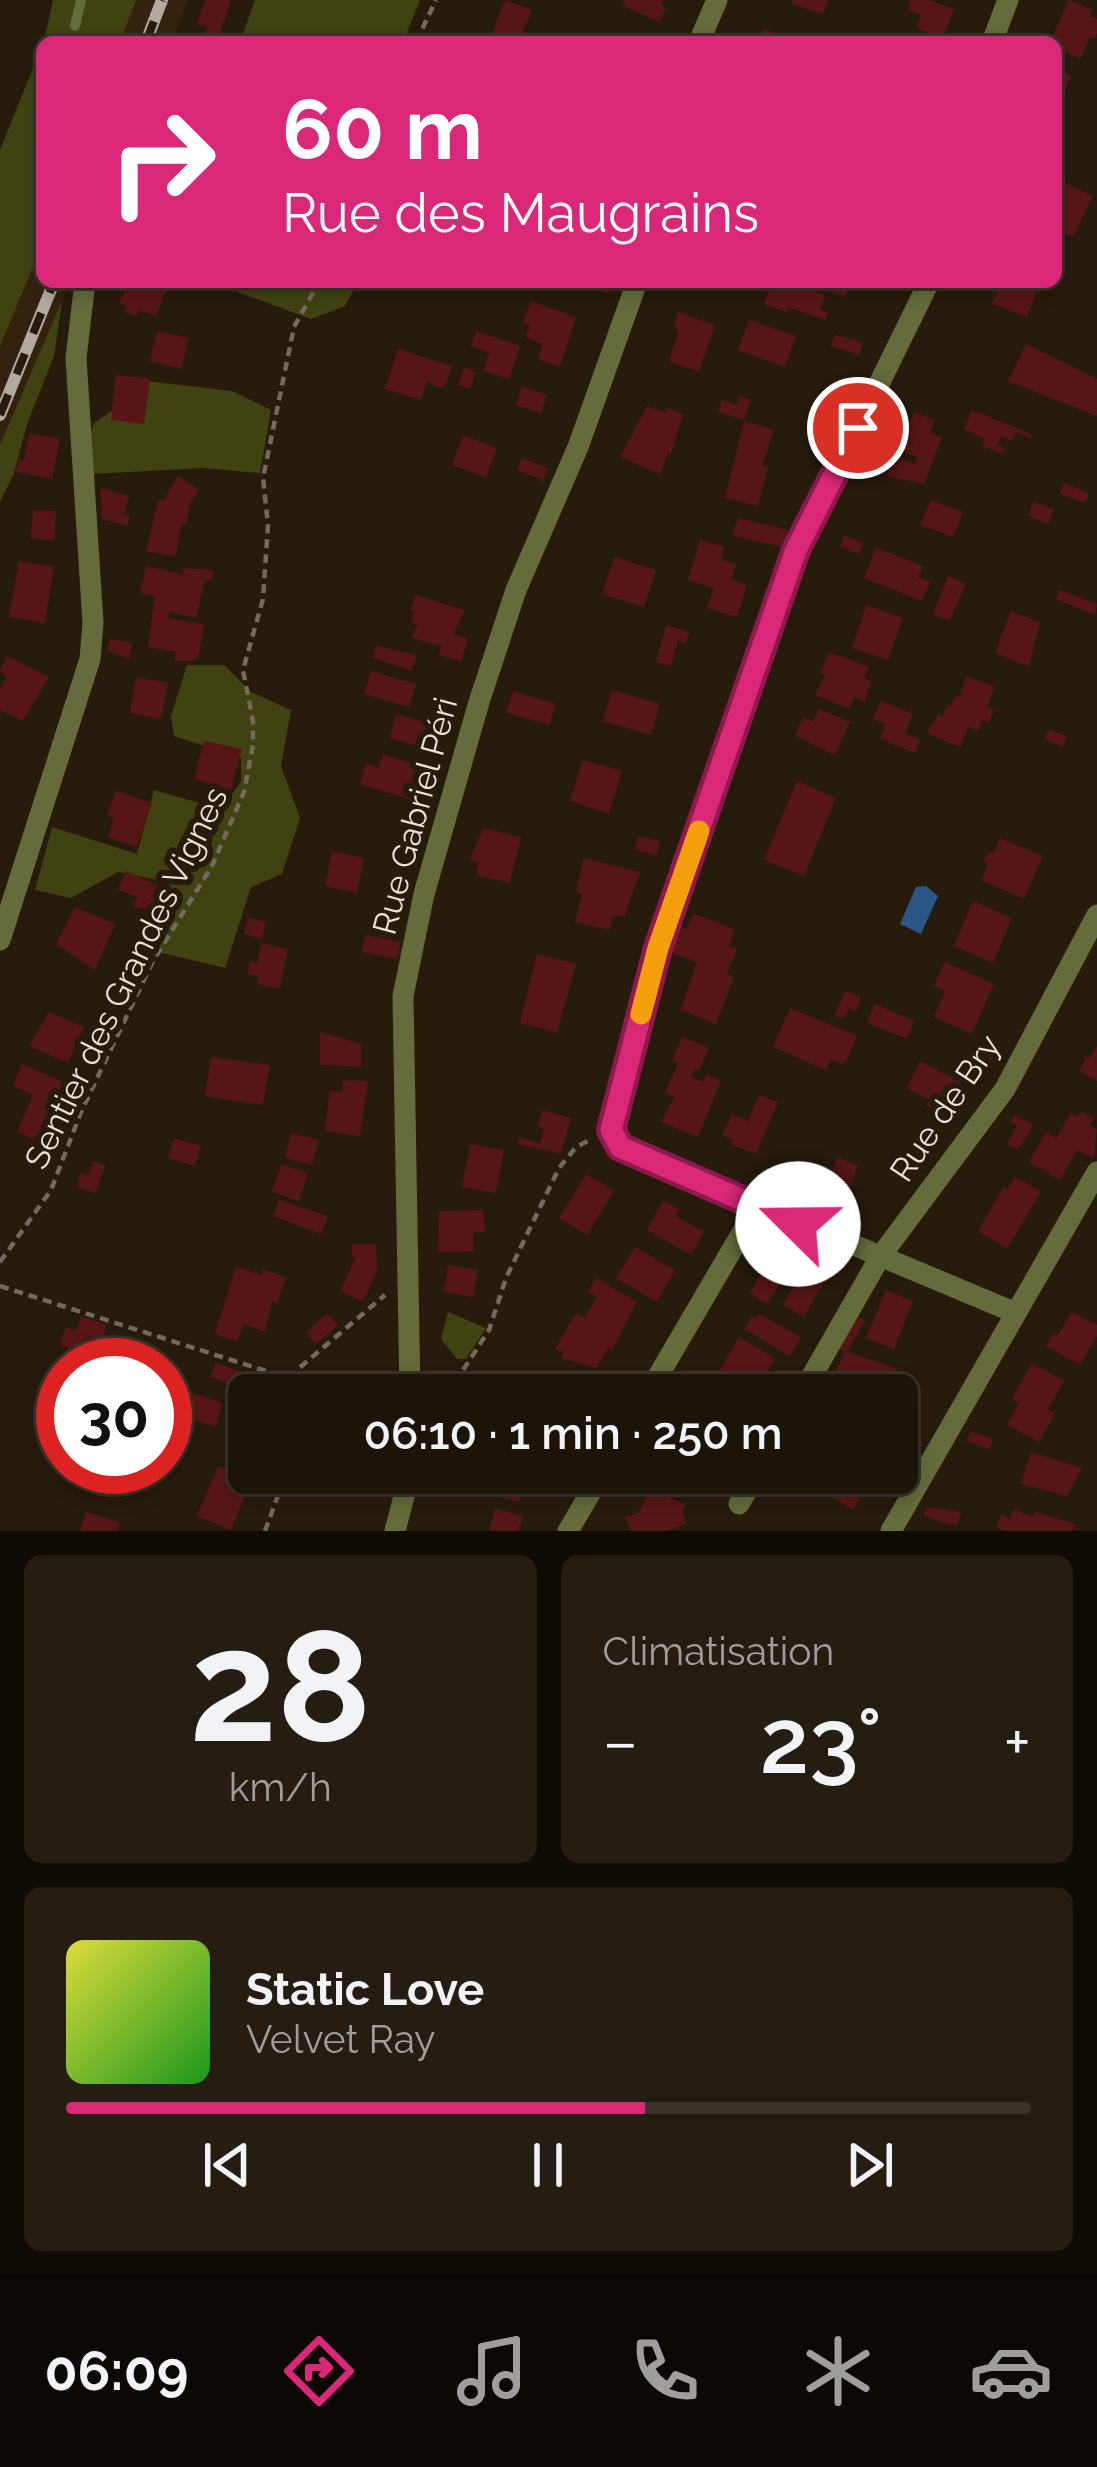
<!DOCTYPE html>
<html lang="fr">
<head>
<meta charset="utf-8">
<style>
	body { margin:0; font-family:Raleway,sans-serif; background:#251d12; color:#f1f3f6; height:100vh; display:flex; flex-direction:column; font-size:45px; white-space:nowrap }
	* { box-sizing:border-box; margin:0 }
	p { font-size:39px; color:#a09e9c }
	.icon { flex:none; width:66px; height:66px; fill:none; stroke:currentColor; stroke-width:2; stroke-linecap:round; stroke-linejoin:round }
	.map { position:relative; height:1531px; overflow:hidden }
	.drawer { display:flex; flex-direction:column; gap:24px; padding:24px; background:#100b05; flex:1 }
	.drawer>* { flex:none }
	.banner { position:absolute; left:36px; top:36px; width:1026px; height:252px; border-radius:18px; box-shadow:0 6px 18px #0003,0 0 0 3px #3b332a; background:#db2777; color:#fff; overflow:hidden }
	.speed { position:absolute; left:36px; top:1338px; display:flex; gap:24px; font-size:60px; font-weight:700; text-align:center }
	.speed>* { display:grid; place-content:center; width:156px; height:156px; border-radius:50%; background:#1d1409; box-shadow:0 6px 18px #0003,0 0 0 3px #3b332a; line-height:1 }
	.speed .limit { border:18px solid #d22; background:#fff; color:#111 }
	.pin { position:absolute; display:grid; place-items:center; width:102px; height:102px; color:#fff; margin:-51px; border:6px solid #fff; border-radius:50%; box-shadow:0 3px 12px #0007 }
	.me { position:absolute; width:132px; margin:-66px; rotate:292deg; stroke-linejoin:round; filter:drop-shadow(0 0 9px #0008) }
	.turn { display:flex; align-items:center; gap:42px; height:252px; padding:0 48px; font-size:54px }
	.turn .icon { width:156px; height:156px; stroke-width:2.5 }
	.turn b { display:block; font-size:84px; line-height:102px }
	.big { font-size:90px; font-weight:600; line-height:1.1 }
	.drawer .widget { flex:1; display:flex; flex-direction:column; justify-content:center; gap:18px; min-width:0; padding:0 42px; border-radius:18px; background:#251d12 }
	.drawer .dial { align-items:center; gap:0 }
	.dial b { font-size:156px; line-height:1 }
	.song { display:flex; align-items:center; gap:36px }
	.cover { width:144px; height:144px; border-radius:18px; background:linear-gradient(135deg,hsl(60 70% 55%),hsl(120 70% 35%)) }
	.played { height:12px; border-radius:6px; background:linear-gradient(90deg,#db2777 60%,#3b332a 60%) }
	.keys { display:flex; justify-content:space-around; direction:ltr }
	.heat { display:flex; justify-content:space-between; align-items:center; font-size:66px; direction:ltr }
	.drawer .tiles { flex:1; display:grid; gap:24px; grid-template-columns:1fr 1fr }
	.widget:last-child { grid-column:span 2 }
	.trip { position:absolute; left:228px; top:1374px; width:690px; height:120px; border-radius:18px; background:#1d1409; box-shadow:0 6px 18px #0003,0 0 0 3px #3b332a; font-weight:600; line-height:120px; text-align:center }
	.dock { display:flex; height:192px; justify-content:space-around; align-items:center; background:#0c0804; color:#a09e9c }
	.dock .icon { width:84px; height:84px }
	.dock .on { color:#db2777 }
	.dock b { font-size:54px; color:#f1f3f6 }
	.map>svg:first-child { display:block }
	.built { fill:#33220e }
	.green { fill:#414212 }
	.water { fill:#2a5688 }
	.building { fill:#571616 }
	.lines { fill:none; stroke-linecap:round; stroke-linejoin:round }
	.path { stroke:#74695d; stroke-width:4.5; stroke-dasharray:9 6; stroke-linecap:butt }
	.lane { stroke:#656b3a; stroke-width:10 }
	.street { stroke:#656b3a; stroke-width:21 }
	.rail-casing { stroke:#b3a99f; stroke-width:12 }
	.rail { stroke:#271b0c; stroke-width:8; stroke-dasharray:22; stroke-linecap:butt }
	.route-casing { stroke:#8e194d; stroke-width:30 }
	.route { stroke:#db2777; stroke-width:21 }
	.slow { stroke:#f59e0b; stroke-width:21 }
	.labels { text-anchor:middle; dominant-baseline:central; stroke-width:12; stroke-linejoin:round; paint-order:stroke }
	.street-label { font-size:33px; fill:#ebe2d9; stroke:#271b0c }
</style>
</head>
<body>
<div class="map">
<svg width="1097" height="1531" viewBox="0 0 1097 1531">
	<rect width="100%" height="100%" fill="#271b0c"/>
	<path class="built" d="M83,0H188L172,42H44Z
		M42,46V282H69L62,302L54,356L27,424L14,473L0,502V150Z"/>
	<path class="green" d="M53,0H136L120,42H44Z
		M255,0H420L403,42H240Z
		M42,46V245L0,346V150Z
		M211,282H358L345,306L311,319Z
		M62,301L54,356L27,424L14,473L0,502V445Z
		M130,379L232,391L271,410L260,473L202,468L92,474L88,440L94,423L116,408Z
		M187,665H224L251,692L291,710L281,766L300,818L282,874L251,887L225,968L154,951L167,882L118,872L71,898L35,890L52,827L137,854L154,790L221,809L241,782V758L174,736L171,716Z
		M448,1312L486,1328L466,1359H457L441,1339Z"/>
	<path class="water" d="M926,886L938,896L921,934L900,924L916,887Z"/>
	<path class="building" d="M205,0H231L217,42H203L207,27L197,24Z
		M505,0L532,10L519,42H489Z
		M624,0H663L661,5L666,8L659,22L622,5Z
		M794,0H828L823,14L792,4Z
		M911,0H929L954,9L943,38L916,28L921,15L908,10Z
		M1069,0L1093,10L1090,16L1097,19V33L1094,39L1090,37L1080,59L1056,48V42H1050Z
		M764,29L794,42H758Z
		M1056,69L1072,76L1056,109Z
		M1061,181L1093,196L1073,237L1056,229V192Z
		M130,282H169L156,316L138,310L136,316L125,312L127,306L119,303Z
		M577,282H612L609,294Z
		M773,282H790L825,295L820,310L828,312L825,320L788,307L786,312L764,304Z
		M803,282H850L845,297Z
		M1001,282H1040L1027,317L992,304Z
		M531,301L576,317L560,367L538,359L543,344L526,337L530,325L523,322Z
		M678,312L715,325L699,372L669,361L679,332L674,324Z
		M749,320L796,336L785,367L738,350Z
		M157,331L189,338L181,369L150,361Z
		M476,331L520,346L509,379L483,371L489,352L471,346Z
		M835,335L863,342L859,355L831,346Z
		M1026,344L1097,379V416L1008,381Z
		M398,349L452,366L445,387L439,388L427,381L421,400L385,389Z
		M464,367L476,372L470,389L458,385Z
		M116,375L150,379L144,424L111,420Z
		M522,386L547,395L541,413L516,405Z
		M740,396L751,400L744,420L718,412L722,400L737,405Z
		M647,406L666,413L668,408L683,414L671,454L668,453L660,474L620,457Z
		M972,410L1033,435L1031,439L1016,432L1012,441L1001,436L997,445L1006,449L1003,454L982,446L985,439L964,429Z
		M914,412L935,420L930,433L942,437L924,484L887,476L892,463L897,465L900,458L915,464L917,457L890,446L900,421L909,425Z
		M744,421L774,430L762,466L768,467L758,506L725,498Z
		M29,433L60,439L52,479L16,472L19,459L24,461Z
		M463,435L497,448L486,477L452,465Z
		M522,458L548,468L542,484L540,479L517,470Z
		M860,458L878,468L874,477L854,469Z
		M178,476L199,490L190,503L187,525L181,524L176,556L146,552L158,500L163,501Z
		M1064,483L1089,493L1085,503L1060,494Z
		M100,488L129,496L124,514L130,515L127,526L102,519Z
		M931,500L963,512L953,537L920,525Z
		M1033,502L1054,509L1048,524L1028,516Z
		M33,510L56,511L54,541L31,538Z
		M738,518L788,530L782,547L737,537L733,533Z
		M844,536L864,543L859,554L840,547Z
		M700,540L724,547L721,560L736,564L731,580L747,585L737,617L707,608L714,588L688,580Z
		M876,548L923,566L918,577L930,582L922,601L864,578Z
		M614,557L656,570L644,607L602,594Z
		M19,561L54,567L45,623L9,617Z
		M146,566L183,574V568L213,570L212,581L205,579L196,618L169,612L168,618L204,624L199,656L193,661H174L176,652L148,647L155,596L140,593Z
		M948,576L966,584L950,620L933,615Z
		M1059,590L1097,604L1095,615L1056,599Z
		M415,595L465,610L453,634L468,639L461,662L439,655L441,646L412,638L417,625L411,622L414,612L410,611Z
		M866,605L903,618L888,660L852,648Z
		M1011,611L1040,623L1029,667L995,653Z
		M666,625L689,632L686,643L678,641L671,666L656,662Z
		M110,639L132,643L129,659L107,650Z
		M376,646L417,655L412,671L373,658Z
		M829,652L869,667L864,678L871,681L865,702L854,697L849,709L815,695L825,675L820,673Z
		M7,656L49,677L23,721L0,710V690L6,677L0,671Z
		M371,671L416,684L409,707L364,694Z
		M966,676L995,687L987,708L994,710L989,723L982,720L978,731L968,727L960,747L929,734L928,730L939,714L943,716L948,705L951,706L956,695L960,697Z
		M136,677L168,683L161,719L130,713Z
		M612,690L660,704L651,735L603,721Z
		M513,691L555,704L550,725L506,713Z
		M881,701L913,714L905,733L920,739L915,753L880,739L886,724L873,719Z
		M819,709L850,722L835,755L795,736L803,717L813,721Z
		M434,711L455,717L452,729L432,724L426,748L390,738L396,714L431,724Z
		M1049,729L1067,737L1063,747L1044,739Z
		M204,741L242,749L231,790L194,779Z
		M383,754L426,768L415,801L360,784L366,763L378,768Z
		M583,760L622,771L609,814L570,801Z
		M797,781L836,798L804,876L764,860Z
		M116,791L152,803L137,847L108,837L114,818L107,815Z
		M483,828L521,837L510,883L476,875L479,862L470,860Z
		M638,836L660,841L657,855L635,850Z
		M1000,838L1043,856L1024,899L981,880L988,866L984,860L987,853L994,852Z
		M332,851L364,858L357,893L325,886Z
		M584,858L640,872L624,917L613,915L610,930L575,922L582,894L576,892Z
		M126,871L170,891L159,921L149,917L151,909L133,907L137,897L118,890Z
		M973,901L1012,918L993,963L954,946Z
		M75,907L115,924L95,970L56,944Z
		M693,913L735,930L729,946L737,949L727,974L734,977L716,1024L681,1010L697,962L672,953L680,927L687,929Z
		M248,918L266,922L262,939L244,934Z
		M365,935L401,942L397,959L362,952Z
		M261,943L288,949L280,989L257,984L259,976L248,974L250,961L258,963Z
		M537,954L576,964L557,1033L520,1023Z
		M945,962L994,984L972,1034L934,1017L945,991L934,986Z
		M845,991L861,997L856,1011L849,1008L844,1019L834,1016Z
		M875,1004L914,1021L907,1039L867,1023Z
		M790,1008L857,1036L847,1060L841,1064L831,1059L826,1070L773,1047Z
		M49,1012L84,1027L68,1063L29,1046Z
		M320,1032L361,1044V1067L320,1065Z
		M682,1037L709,1048L699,1071L694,1069L691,1077L703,1082L707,1074L721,1081L698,1137L661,1122L675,1097L665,1092L678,1063L672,1060Z
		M976,1045L995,1052L989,1067L970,1059Z
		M1097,1046V1081L1080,1071L1086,1057H1090Z
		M211,1057L270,1065L263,1105L205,1096Z
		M920,1061L961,1082L953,1098L961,1102L953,1118L926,1105L929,1100L907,1088Z
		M22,1064L65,1083L40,1142L17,1132L33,1095L13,1086Z
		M343,1080L368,1081L360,1136L325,1131L330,1090L342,1092Z
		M759,1095L778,1102L756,1154L732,1145L734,1140L722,1135L732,1114L748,1121Z
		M542,1110L571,1118L561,1154L518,1144L519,1137L540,1143L544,1128L538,1126Z
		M1082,1111L1094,1119L1090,1125L1097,1129L1094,1159L1077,1150L1060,1180L1029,1162L1046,1132L1056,1138L1071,1113L1078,1117Z
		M1014,1114L1033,1125L1018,1150L1007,1144L1017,1126L1010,1122Z
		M291,1133L319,1140L312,1165L285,1158Z
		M174,1138L201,1146L195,1166L168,1158Z
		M470,1144L504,1150L496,1193L462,1187Z
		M837,1157L858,1166L844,1203L813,1191L820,1175L830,1179Z
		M93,1161L105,1165L96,1193L77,1187L80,1173L89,1175Z
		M281,1164L308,1173L299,1201L272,1192Z
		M586,1174L614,1191L587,1235L559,1218Z
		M1015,1177L1041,1192L1007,1248L978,1231L1004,1187L1008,1189Z
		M279,1200L328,1216L321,1234L273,1216Z
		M663,1201L679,1209L676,1216L704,1232L691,1255L647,1230Z
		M483,1210L485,1232L473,1233L474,1251L438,1252L439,1211Z
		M352,1244H376L377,1271L363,1302L340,1291L356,1257H352Z
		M635,1247L675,1270L657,1302L616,1278Z
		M772,1253L791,1265L767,1304L750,1293Z
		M808,1261L829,1273L804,1317L783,1305Z
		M448,1265L478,1270L473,1297L444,1292Z
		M236,1266L261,1275L263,1269L286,1278L277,1303L272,1301L265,1332L244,1324L237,1342L215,1334Z
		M596,1278L637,1302L612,1350L608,1348L596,1368L561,1358L563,1352L555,1349L576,1313L584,1318L597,1297L588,1292Z
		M886,1290L913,1301L894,1349L866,1338Z
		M1072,1312L1097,1325V1336L1080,1365L1046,1346L1053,1333L1058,1335Z
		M327,1313L338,1325L316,1344L306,1333Z
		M759,1314L801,1337L790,1356L744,1329L752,1316L756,1318Z
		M81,1316L107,1325L99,1347L112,1352L107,1365L65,1364L70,1349L60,1345L66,1327L76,1331Z
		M858,1316L865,1320L847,1352L839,1349Z
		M739,1337L775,1358L754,1395H728L711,1385Z
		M845,1351L897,1369L891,1384L862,1373L857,1383L876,1389L874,1395H831L827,1391Z
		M216,1363L274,1383L271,1391L264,1388L259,1395L210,1377Z
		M1032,1363L1064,1381L1048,1409L1055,1413L1039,1442L1007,1425L1019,1404L1012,1399Z
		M57,1368L63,1370V1397L48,1391Z
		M561,1383L577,1395H500L499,1389L506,1384L526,1394L534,1387L547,1393L552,1384Z
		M175,1387L223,1403L216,1427L167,1412Z
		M897,1411L911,1415L902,1440L897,1439Z
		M971,1432L993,1439L990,1449L966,1441Z
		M1031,1452L1082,1468L1067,1496L1021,1484Z
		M218,1466L252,1479L231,1530L197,1516Z
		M83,1467H119L114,1480Z
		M478,1473H529L519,1502L472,1490Z
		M819,1473H861L872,1479L853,1510L812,1486Z
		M650,1488L686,1505L683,1512L686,1524L667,1531H631L625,1517L639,1513Z
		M928,1507L961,1512L957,1526L923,1516Z
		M495,1508L523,1516L518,1531H489Z
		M1014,1509L1033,1517L1036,1512L1076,1524L1072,1531H1005L996,1527L1001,1515L1010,1519Z
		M86,1512L120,1523L117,1531H80Z"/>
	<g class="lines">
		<path class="path" d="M416,42L436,0
			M0,1262L51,1190L81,1112L153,961L212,866L244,792L253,745V721L243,670L263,599L268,525L263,478L294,327L319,282
			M0,1286L294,1380
			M290,1395L298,1369L385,1295
			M447,1395L489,1330L506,1278L559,1168L576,1147L590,1140
			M265,1531L280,1490L281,1473"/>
		<path class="lane" d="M75,26L81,0"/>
		<path class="street" d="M699,42L717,0
			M992,42L1008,0
			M929,282L797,551L658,948L611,1130L620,1147L1016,1313
			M0,940L90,659L93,623L76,358L85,282
			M410,1395L403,996L424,894L479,702L516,590L578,447L637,282
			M647,1395L757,1207
			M801,1395L880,1257L1005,1089L1097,915
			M739,1504L757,1473
			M395,1531L410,1473
			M568,1531L602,1473
			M891,1531L1097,1172"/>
		<defs>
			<path id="rail" d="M146,42L162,0
				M0,415L54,282"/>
		</defs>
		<use href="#rail" class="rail-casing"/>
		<use href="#rail" class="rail"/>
	</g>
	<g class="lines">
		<defs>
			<path id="route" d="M798,1224L620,1147L611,1130L658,948L796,550L858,428"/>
		</defs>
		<use href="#route" class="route-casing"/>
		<use href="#route" class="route"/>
		<path class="slow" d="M641,1014L658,948L699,831"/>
	</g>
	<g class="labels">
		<g class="street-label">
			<text transform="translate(415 816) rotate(-75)">Rue Gabriel Péri</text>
			<text transform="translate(126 978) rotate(-64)">Sentier des Grandes Vignes</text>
			<text transform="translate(945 1108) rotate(-56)">Rue de Bry</text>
		</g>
	</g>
</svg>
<div class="speed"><div class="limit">30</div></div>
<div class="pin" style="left:858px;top:428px;background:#d93025"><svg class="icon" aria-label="arrive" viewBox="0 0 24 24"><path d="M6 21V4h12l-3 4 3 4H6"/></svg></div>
<svg class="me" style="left:798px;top:1224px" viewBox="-20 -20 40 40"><circle r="19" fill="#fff"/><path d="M0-13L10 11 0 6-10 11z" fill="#db2777"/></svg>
<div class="trip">06:10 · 1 min · 250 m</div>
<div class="banner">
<div class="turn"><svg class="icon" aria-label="right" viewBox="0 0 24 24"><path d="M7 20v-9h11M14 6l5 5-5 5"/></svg><div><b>60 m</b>Rue des Maugrains</div></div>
</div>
</div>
<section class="drawer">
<div class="tiles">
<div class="widget dial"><b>28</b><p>km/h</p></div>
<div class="widget"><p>Climatisation</p>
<div class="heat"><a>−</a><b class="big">23°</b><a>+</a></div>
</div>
<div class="widget">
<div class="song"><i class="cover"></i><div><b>Static Love</b><p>Velvet Ray</p></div></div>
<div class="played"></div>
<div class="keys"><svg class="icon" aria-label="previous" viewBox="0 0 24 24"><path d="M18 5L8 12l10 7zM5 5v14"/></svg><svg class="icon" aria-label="pause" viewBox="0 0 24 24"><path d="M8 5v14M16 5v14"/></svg><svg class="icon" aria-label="next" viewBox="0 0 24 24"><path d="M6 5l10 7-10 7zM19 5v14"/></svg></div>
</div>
</div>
</section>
<nav class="dock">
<b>06:09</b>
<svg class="icon on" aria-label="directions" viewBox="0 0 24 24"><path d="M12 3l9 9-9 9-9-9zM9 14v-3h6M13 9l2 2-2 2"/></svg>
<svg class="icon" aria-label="music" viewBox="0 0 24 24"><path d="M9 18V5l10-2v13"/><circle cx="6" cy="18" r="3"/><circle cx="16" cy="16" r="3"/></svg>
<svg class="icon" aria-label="phone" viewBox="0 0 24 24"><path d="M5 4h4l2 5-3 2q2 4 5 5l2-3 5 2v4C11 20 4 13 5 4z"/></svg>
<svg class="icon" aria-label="climate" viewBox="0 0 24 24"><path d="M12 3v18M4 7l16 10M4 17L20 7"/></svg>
<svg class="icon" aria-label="car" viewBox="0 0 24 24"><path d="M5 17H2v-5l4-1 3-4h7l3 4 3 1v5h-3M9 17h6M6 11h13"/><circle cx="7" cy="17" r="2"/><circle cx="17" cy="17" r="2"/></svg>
</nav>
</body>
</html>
